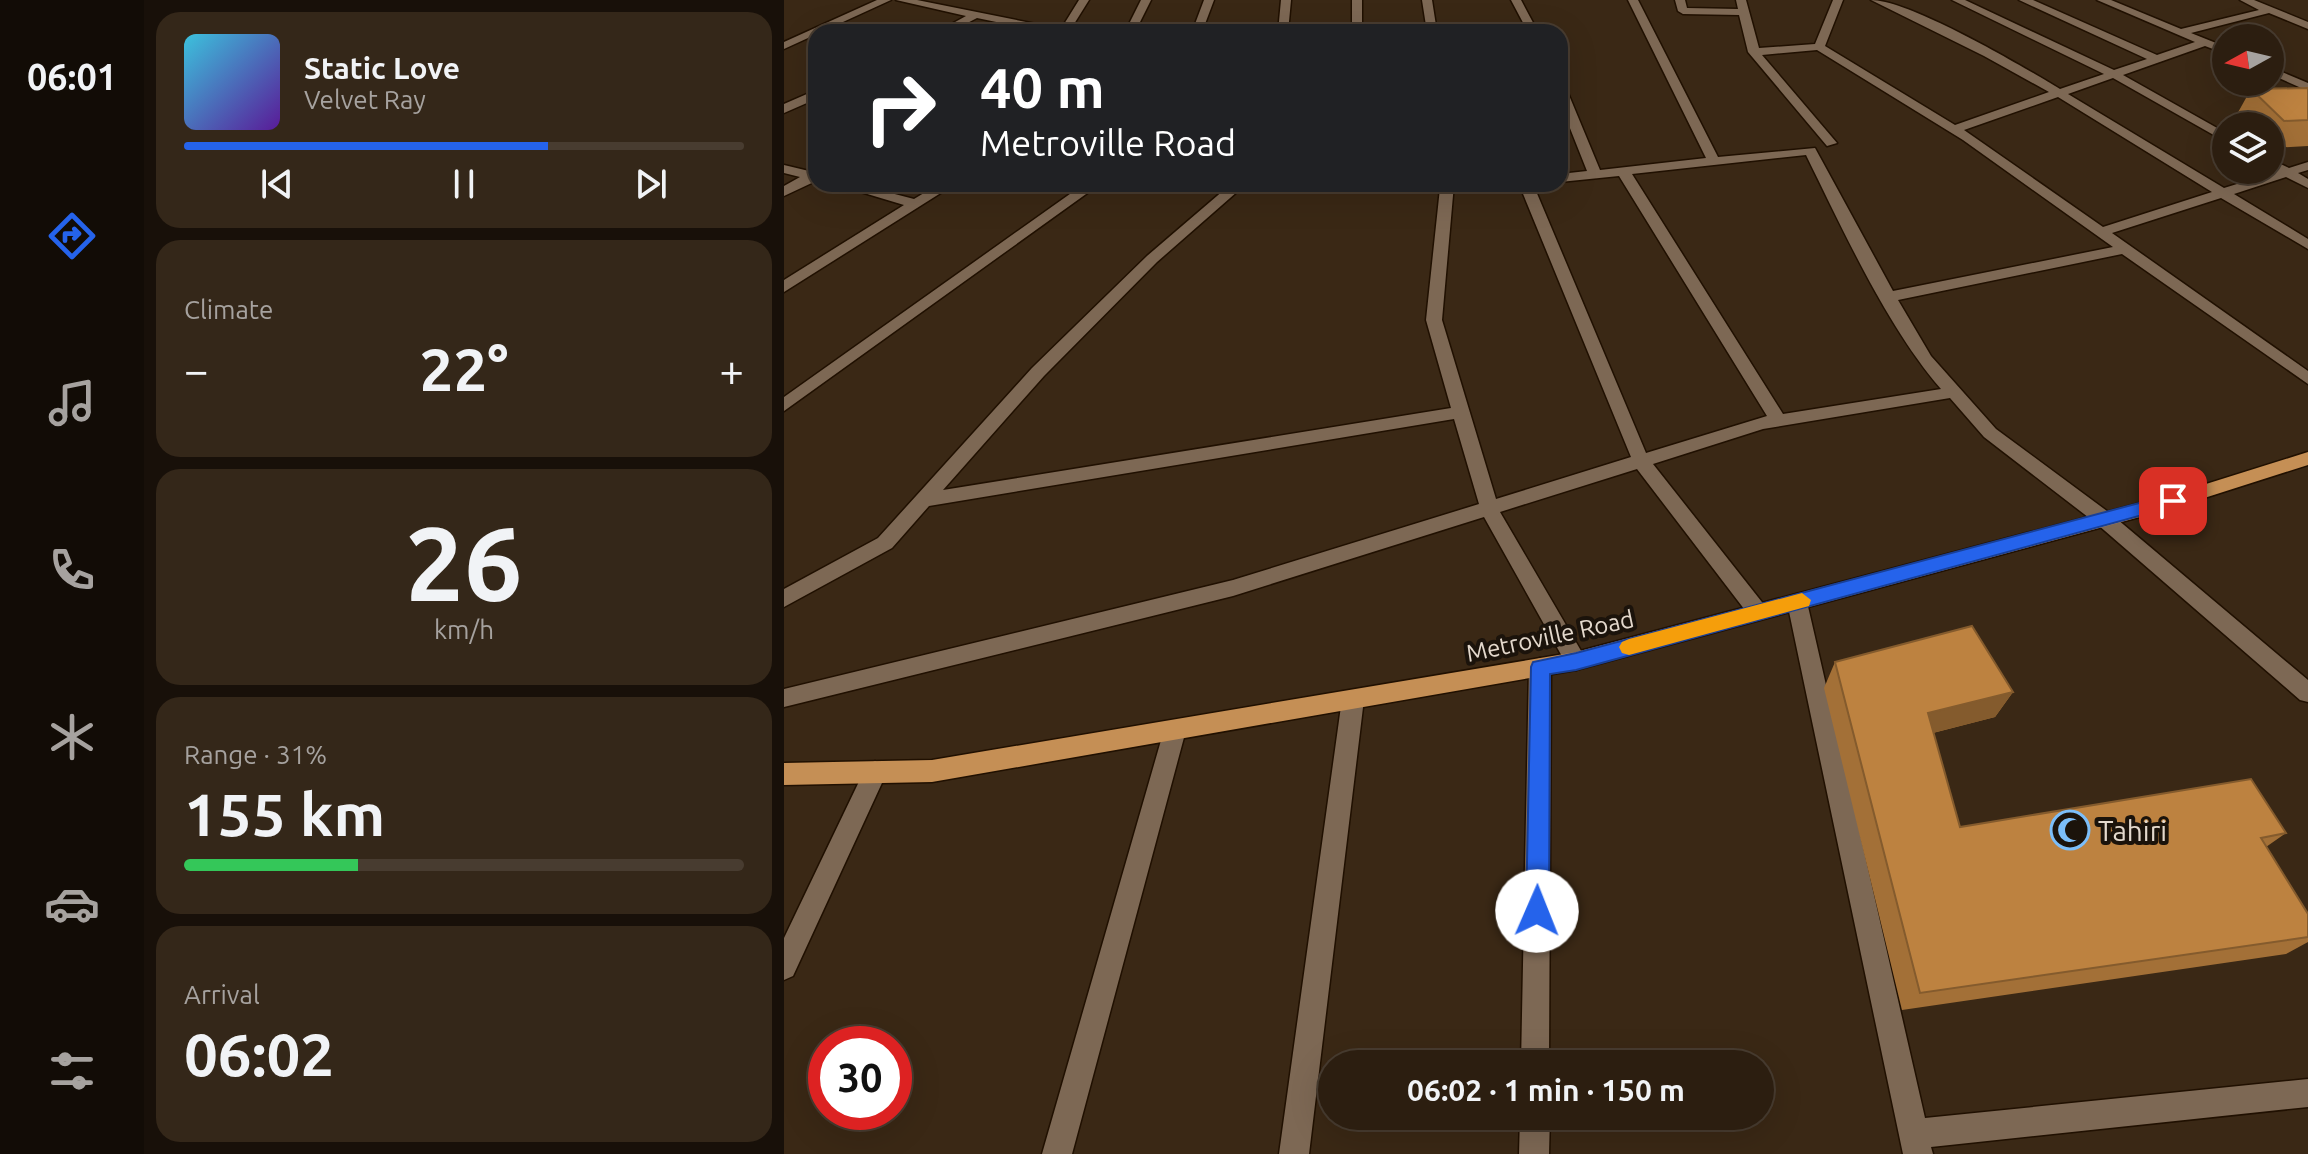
<!DOCTYPE html>
<html lang="en">
<head>
<meta charset="utf-8">
<style>
	body { margin:0; font-family:Ubuntu,sans-serif; background:#342719; color:#f1f3f6; height:100vh; display:flex; flex-direction:column; font-size:30px; white-space:nowrap }
	* { box-sizing:border-box; margin:0 }
	p { font-size:26px; color:#a6a29f }
	.icon { flex:none; width:44px; height:44px; fill:none; stroke:currentColor; stroke-width:2; stroke-linecap:round; stroke-linejoin:round }
	.map { position:relative; flex:1; overflow:hidden }
	.details { display:flex; flex-direction:column; gap:12px; padding:12px; background:#181009; width:640px }
	.details>* { flex:none }
	.guide { position:absolute; left:24px; top:24px; width:760px; height:168px; border-radius:24px; box-shadow:0 8px 32px #0002,0 0 0 2px #483c30; background:#202124; color:#fff; overflow:hidden }
	.needle { width:52px; rotate:262deg }
	.tools { position:absolute; left:1428px; top:24px; display:grid; gap:16px }
	.tools a { display:grid; place-items:center; width:72px; height:72px; border-radius:50%; background:#2c1e10; box-shadow:0 8px 32px #0002,0 0 0 2px #483c30; font-size:40px }
	.speed { position:absolute; left:24px; top:1026px; display:flex; gap:16px; font-size:40px; font-weight:700; text-align:center }
	.speed>* { display:grid; place-content:center; width:104px; height:104px; border-radius:50%; background:#2c1e10; box-shadow:0 8px 32px #0002,0 0 0 2px #483c30; line-height:1 }
	.speed .limit { border:12px solid #d22; background:#fff; color:#111 }
	.pin { position:absolute; display:grid; place-items:center; width:68px; height:68px; color:#fff; margin:-34px; border-radius:16px; box-shadow:0 4px 12px #0006 }
	.me { position:absolute; width:88px; margin:-44px; rotate:1deg; stroke-linejoin:round; filter:drop-shadow(0 0 6px #0008) }
	.turn { display:flex; align-items:center; gap:28px; height:168px; padding:0 40px; font-size:36px }
	.turn .icon { width:104px; height:104px; stroke-width:2.5 }
	.turn b { display:block; font-size:56px; line-height:68px }
	.big { font-size:60px; font-weight:700; line-height:1.1 }
	.details .card { flex:1; display:flex; flex-direction:column; justify-content:center; gap:12px; min-width:0; padding:0 28px; border-radius:24px; background:#342719 }
	.details .dial { align-items:center; gap:0 }
	.dial b { font-size:104px; line-height:1 }
	.song { display:flex; align-items:center; gap:24px }
	.cover { width:96px; height:96px; border-radius:12px; background:linear-gradient(135deg,hsl(190 70% 55%),hsl(270 70% 35%)) }
	.played { height:8px; border-radius:4px; background:linear-gradient(90deg,#2563eb 65%,#483c30 65%) }
	.keys { display:flex; justify-content:space-around; direction:ltr }
	.heat { display:flex; justify-content:space-between; align-items:center; font-size:44px; direction:ltr }
	.charge { height:12px; border-radius:6px; background:linear-gradient(90deg,#34c759 31%,#483c30 0) }
	.trip { position:absolute; left:534px; top:1050px; width:456px; height:80px; border-radius:40px; background:#2c1e10; box-shadow:0 8px 32px #0002,0 0 0 2px #483c30; font-weight:700; line-height:80px; text-align:center }
	main { display:flex; flex:1; min-height:0 }
	.tab-bar { display:flex; flex-direction:column; width:144px; justify-content:space-around; align-items:center; background:#120c06; color:#a6a29f }
	.tab-bar .icon { width:56px; height:56px }
	.tab-bar .active { color:#2563eb }
	.tab-bar b { font-size:36px; color:#f1f3f6 }
	.map>svg:first-child { display:block }
	.lines { fill:none; stroke-linecap:round; stroke-linejoin:round }
	.minor-casing { stroke:#201001; stroke-width:3 }
	.major-casing { stroke:#201001; stroke-width:3 }
	.minor { fill:#7d6854; fill-rule:evenodd }
	.major { fill:#c58f55; fill-rule:evenodd }
	.wall { fill:#a37037 }
	.shaded-wall { fill:#845b2d }
	.building { fill:#bd8240; stroke:#845b2d; stroke-width:2 }
	.route { fill:#2563eb; stroke:#184099; stroke-width:2 }
	.slow { fill:#f59e0b }
	.labels { text-anchor:middle; dominant-baseline:central; stroke-width:8; stroke-linejoin:round; paint-order:stroke }
	.street-label { font-size:24px; fill:#e4d9cd; stroke:#1b130b }
	.near-poi-label { font-size:28px; fill:#e4d9cd; stroke:#1b130b; text-anchor:start }
</style>
</head>
<body>
<main>
<nav class="tab-bar">
<b>06:01</b>
<svg class="icon active" aria-label="directions" viewBox="0 0 24 24"><path d="M12 3l9 9-9 9-9-9zM9 14v-3h6M13 9l2 2-2 2"/></svg>
<svg class="icon" aria-label="music" viewBox="0 0 24 24"><path d="M9 18V5l10-2v13"/><circle cx="6" cy="18" r="3"/><circle cx="16" cy="16" r="3"/></svg>
<svg class="icon" aria-label="phone" viewBox="0 0 24 24"><path d="M5 4h4l2 5-3 2q2 4 5 5l2-3 5 2v4C11 20 4 13 5 4z"/></svg>
<svg class="icon" aria-label="climate" viewBox="0 0 24 24"><path d="M12 3v18M4 7l16 10M4 17L20 7"/></svg>
<svg class="icon" aria-label="car" viewBox="0 0 24 24"><path d="M5 17H2v-5l4-1 3-4h7l3 4 3 1v5h-3M9 17h6M6 11h13"/><circle cx="7" cy="17" r="2"/><circle cx="17" cy="17" r="2"/></svg>
<svg class="icon" aria-label="filters" viewBox="0 0 24 24"><path d="M4 7h16M4 17h16"/><circle cx="9" cy="7" r="2"/><circle cx="15" cy="17" r="2"/></svg>
</nav>
<section class="details">
<div class="card">
<div class="song"><i class="cover"></i><div><b>Static Love</b><p>Velvet Ray</p></div></div>
<div class="played"></div>
<div class="keys"><svg class="icon" aria-label="previous" viewBox="0 0 24 24"><path d="M18 5L8 12l10 7zM5 5v14"/></svg><svg class="icon" aria-label="pause" viewBox="0 0 24 24"><path d="M8 5v14M16 5v14"/></svg><svg class="icon" aria-label="next" viewBox="0 0 24 24"><path d="M6 5l10 7-10 7zM19 5v14"/></svg></div>
</div>
<div class="card"><p>Climate</p>
<div class="heat"><a>−</a><b class="big">22°</b><a>+</a></div>
</div>
<div class="card dial"><b>26</b><p>km/h</p></div>
<div class="card"><p>Range · 31%</p><b class="big">155 km</b><div class="charge"></div></div>
<div class="card"><p>Arrival</p><b class="big">06:02</b></div>
</section>
<div class="map">
<svg width="1524" height="1154" viewBox="0 0 1524 1154">
	<rect width="100%" height="100%" fill="#3a2815"/>
	<g class="lines">
		<defs>
			<path id="minor" d="M93,0H107L0,49V42Z
				M112,0H133L277,29L295,0H305L285,32H261L193,18L166,32H153L182,16Z
				M357,0H367L351,32H341Z
				M420,0H430L418,32H408Z
				M497,0H507L504,32H494Z
				M568,0H578V32H568Z
				M638,0H648L653,32H643Z
				M727,0H737L754,32H744Z
				M844,0H854L934,157L1031,148L1109,291L1329,247L1179,140L1033,50L978,55L1053,143L1043,146L964,52L955,15L899,14L894,11L891,0H901L903,8L954,9L952,0H962L975,48L1031,44L1049,0H1059L1041,46L1171,125L1265,92L1200,56L1087,0C1126,0 1238,66 1276,89L1320,74L1168,0H1181L1330,70L1363,59L1235,0H1249L1373,55L1411,42L1313,0H1327L1397,29L1475,10L1456,0H1470L1524,22V29L1485,13L1407,33L1442,47V54L1421,46L1339,75L1442,133V142L1329,78L1284,94L1440,188L1492,172L1486,168V159L1505,168L1524,162V170L1514,173L1524,179V188L1502,177L1450,194L1524,239V249L1437,198L1328,233L1524,371V384L1338,254L1114,300L1147,356L1212,429L1327,514L1524,680V702L1516,700L1313,524L1200,437L1166,398L979,429L869,464L981,606L984,612L981,618L974,620L967,618L853,469L716,512L803,661L800,667L792,670L784,667L700,517L449,596L0,707V689L449,580L695,504L670,419L145,506L108,548L0,607V589L94,538L248,368L363,256L447,184H462L373,262L260,376L159,490L667,408L642,320L656,188H597L590,184H670L658,320L712,499L847,457L735,184H749L862,453L983,416L835,176L776,182V174L803,171L776,103V84L782,88L816,170L922,158ZM1274,97L1428,192L1319,227L1180,130ZM1022,155C1059,230 1103,327 1157,389L999,414L848,174Z
				M1486,67L1524,83V91L1486,74Z
				M32,90V99L0,113V104Z
				M0,165L25,171L32,169V181L0,196V186L16,177L0,173Z
				M50,184H72L130,199L155,184H171L0,292V280L120,205Z
				M300,184H316L0,411V397Z
				M1013,594L1020,596L1023,602L1141,1118L1524,1079V1107L1147,1147L1149,1154H1119L1003,602L1006,596Z
				M756,658L764,661L767,667L765,1064H737L745,667L748,661Z
				M569,690L577,692L580,699L525,1154H495L558,699L561,692Z
				M391,720L399,723L402,730L288,1154H258L380,730L383,723Z
				M91,761L99,765L103,772L9,976L0,980V938L83,765Z
				M736,1116H766L765,1154H735Z"/>
			<path id="major" d="M1524,452V465L1389,508L792,670L148,782L0,785V763L148,760L792,652L1387,495Z"/>
		</defs>
		<use href="#minor" class="minor-casing"/>
		<use href="#major" class="major-casing"/>
		<use href="#minor" class="minor"/>
		<use href="#major" class="major"/>
	</g>
	<path class="wall" d="M1524,88V146L1486,148V126H1462L1452,116L1467,89Z
		M1051,662L1229,692L1211,717L1149,733L1176,827L1502,833L1482,847L1524,914V942L1502,954L1118,1010L1040,688Z"/>
	<path class="shaded-wall" d="M1229,692L1211,717L1129,738L1144,713Z"/>
	<path class="building" d="M1524,88V120L1500,121L1467,89Z
		M1188,626L1229,692L1144,713L1176,827L1467,779L1502,833L1477,838L1524,914V937L1136,993L1051,662Z"/>
	<path class="route" d="M1389,494L1395,496L1397,501L1395,505L792,670L766,674L765,911L761,920L753,923L745,920L742,911L747,667L749,662L792,653Z"/>
	<path class="slow" d="M1018,593L1027,600L1025,606L845,655L838,653L835,647L838,642L845,639Z"/>
	<defs>
		<symbol id="mosque-ring" viewBox="-11 -11 22 22"><circle r="9.5" fill="#1b130b" stroke="#7cbef9" stroke-width="1.5"/><path d="M3.5-4.9A6 6 0 1 0 3.5 4.9A5 5 0 1 1 3.5-4.9Z" fill="#7cbef9"/></symbol>
	</defs>
	<g fill-rule="evenodd">
		<use href="#mosque-ring" x="1264" y="808" width="44" height="44"/>
	</g>
	<g class="labels">
		<g class="street-label">
			<text transform="translate(766 636) rotate(-12)">Metroville Road</text>
		</g>
		<g class="near-poi-label">
			<text x="1314" y="830">Tahiri</text>
		</g>
	</g>
</svg>
<div class="tools">
<a><svg class="needle" viewBox="-14 -14 28 28"><path d="M0-13l5 13h-10z" fill="#e53935"/><path d="M0 13l5-13h-10z" fill="#a6a29f"/></svg></a>
<a><svg class="icon" aria-label="layers" viewBox="0 0 24 24"><path d="M12 4l9 5-9 5-9-5zM3 14l9 5 9-5"/></svg></a>
</div>
<div class="speed"><div class="limit">30</div></div>
<div class="pin" style="left:1389px;top:501px;background:#d93025"><svg class="icon" aria-label="arrive" viewBox="0 0 24 24"><path d="M6 21V4h12l-3 4 3 4H6"/></svg></div>
<svg class="me" style="left:753px;top:911px" viewBox="-20 -20 40 40"><circle r="19" fill="#fff"/><path d="M0-13L10 11 0 6-10 11z" fill="#2563eb"/></svg>
<div class="trip">06:02 · 1 min · 150 m</div>
<div class="guide">
<div class="turn"><svg class="icon" aria-label="right" viewBox="0 0 24 24"><path d="M7 20v-9h11M14 6l5 5-5 5"/></svg><div><b>40 m</b>Metroville Road</div></div>
</div>
</div>
</main>
</body>
</html>
